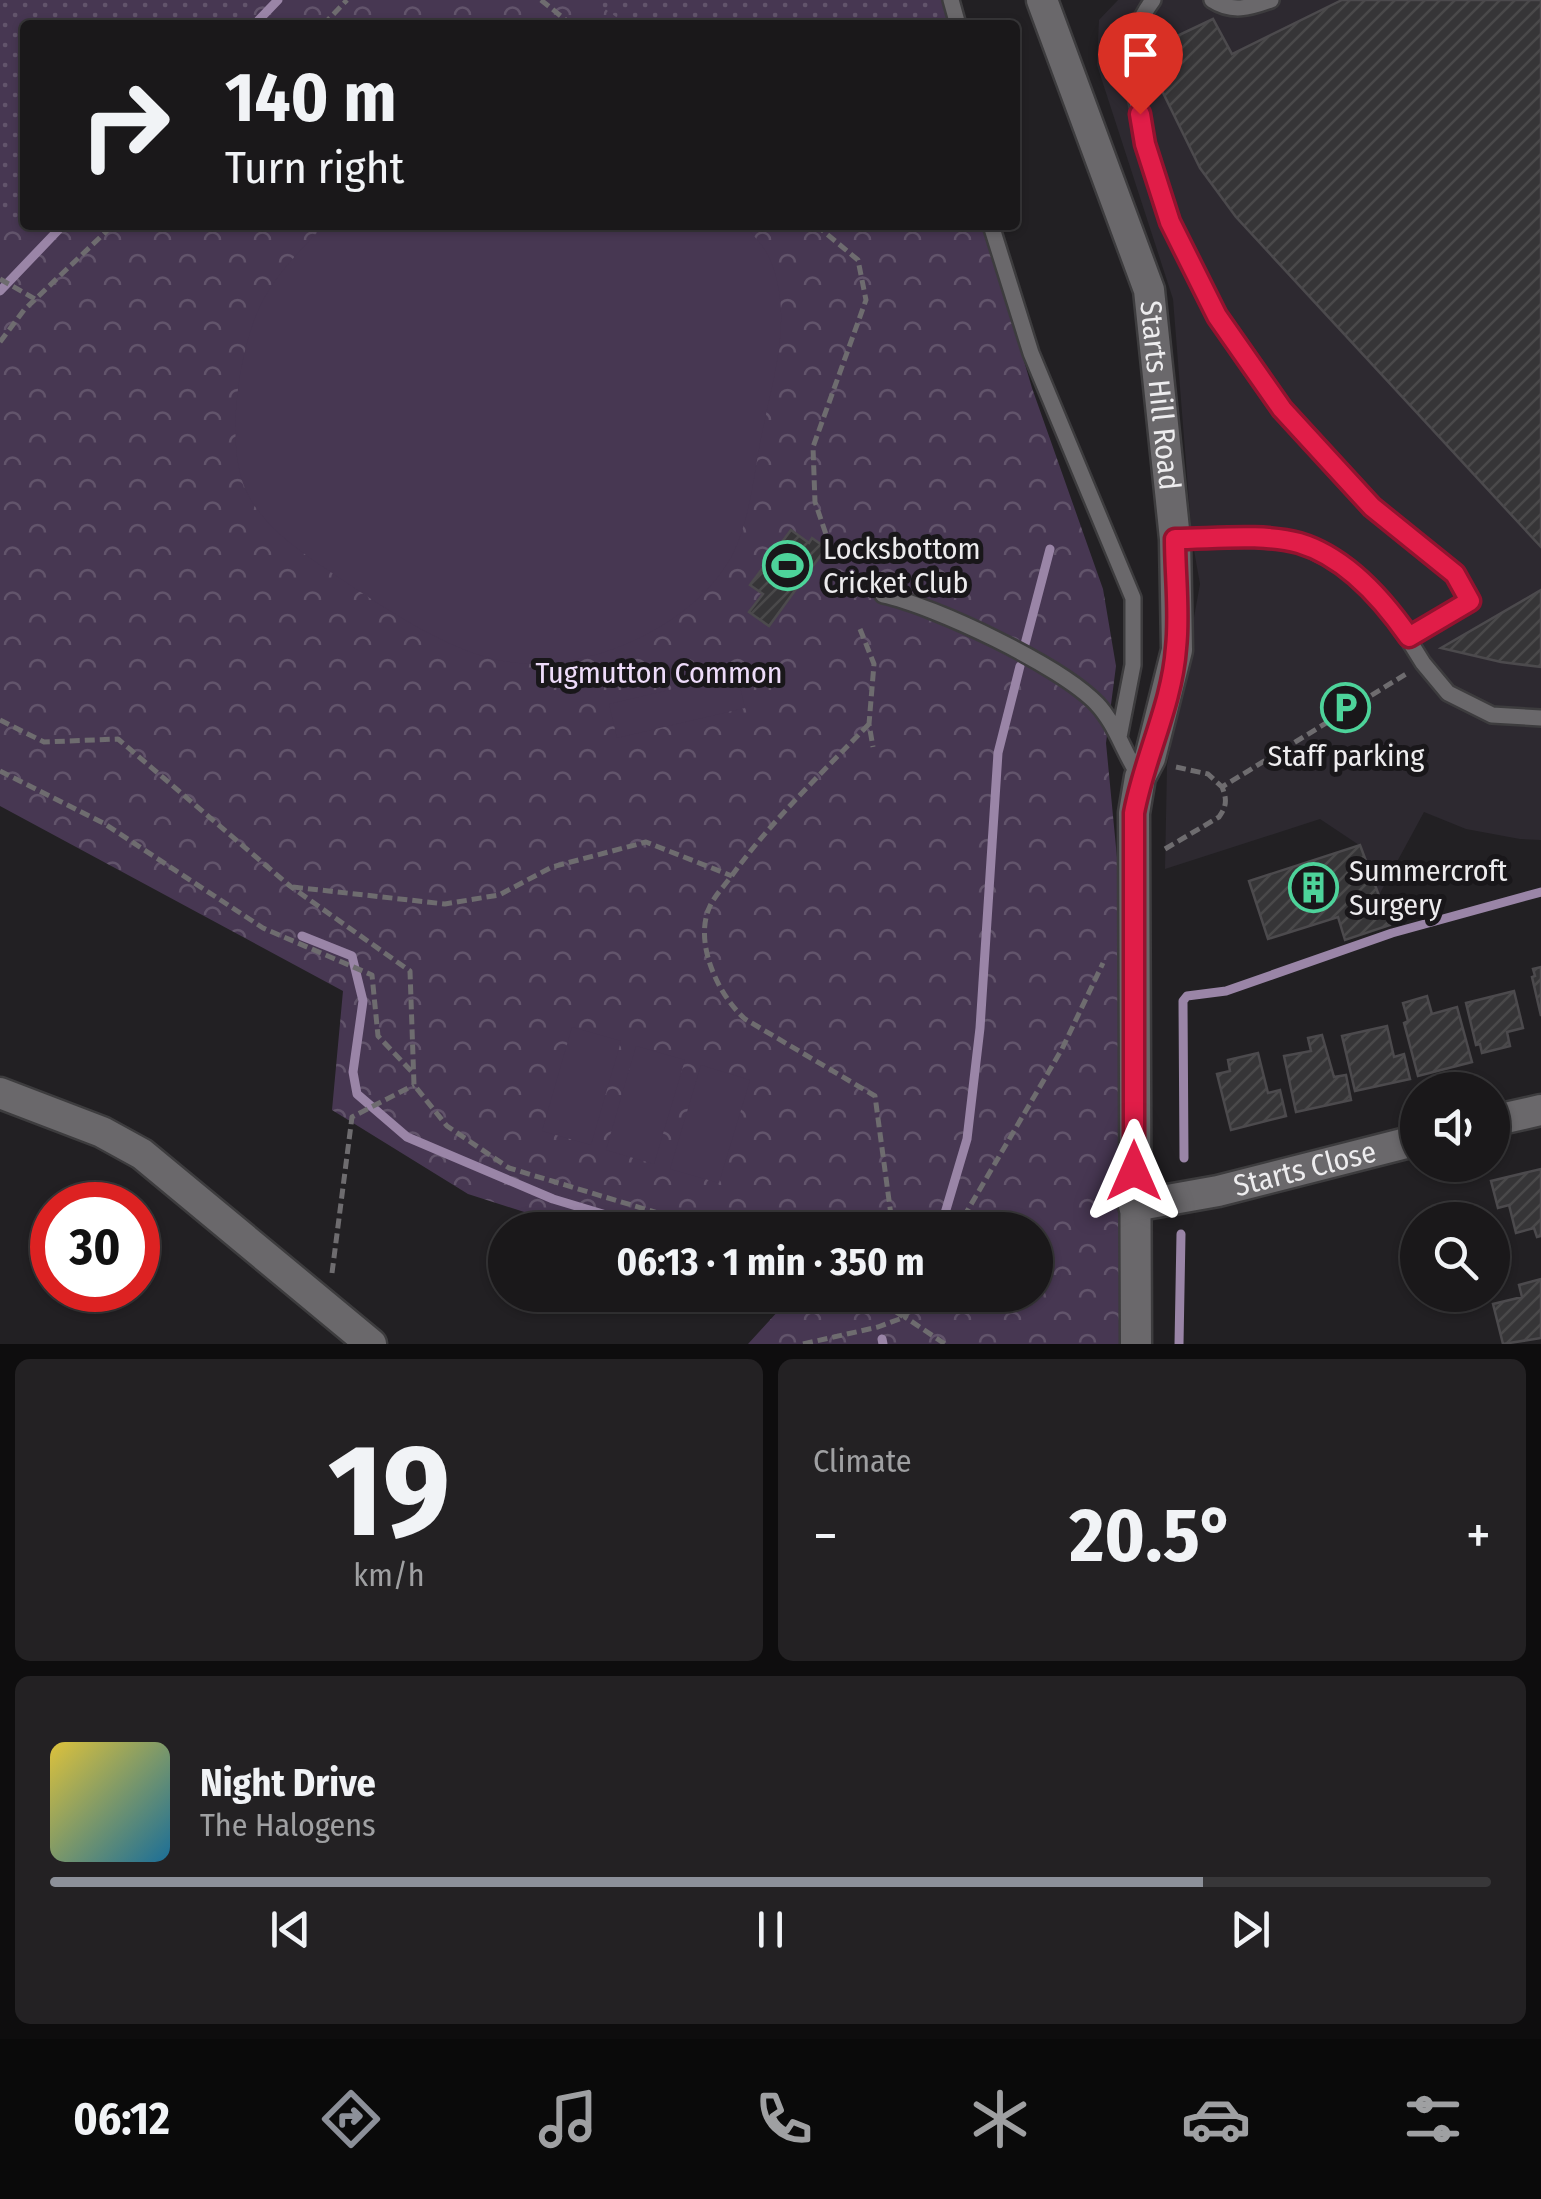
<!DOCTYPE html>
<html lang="en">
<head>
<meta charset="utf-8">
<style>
	body { margin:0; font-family:"Fira Sans Condensed",sans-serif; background:#232123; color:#f1f3f6; height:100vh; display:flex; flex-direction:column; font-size:38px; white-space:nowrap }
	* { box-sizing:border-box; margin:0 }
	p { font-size:32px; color:#9fa0a2 }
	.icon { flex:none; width:55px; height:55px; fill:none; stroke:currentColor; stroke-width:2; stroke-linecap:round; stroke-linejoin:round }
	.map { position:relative; height:1344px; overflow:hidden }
	.panel { display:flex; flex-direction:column; gap:15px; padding:15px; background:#0e0d0e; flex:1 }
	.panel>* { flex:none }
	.guide { position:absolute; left:20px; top:20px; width:1000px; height:210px; border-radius:10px; box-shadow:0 2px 8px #0004,0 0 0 2px #383739; background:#1a181a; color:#f1f3f6; overflow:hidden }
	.fabs { position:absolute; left:1400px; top:1072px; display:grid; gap:20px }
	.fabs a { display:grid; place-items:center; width:110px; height:110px; border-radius:50%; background:#1a181a; box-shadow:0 2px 8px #0004,0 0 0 2px #383739; font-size:50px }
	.speed { position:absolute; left:30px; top:1182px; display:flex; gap:20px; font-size:50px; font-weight:700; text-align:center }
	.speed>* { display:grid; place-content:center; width:130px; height:130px; border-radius:50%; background:#1a181a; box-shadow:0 2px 8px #0004,0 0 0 2px #383739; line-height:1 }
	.speed .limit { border:15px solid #d22; background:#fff; color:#111 }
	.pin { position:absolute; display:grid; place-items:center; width:85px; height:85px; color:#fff; margin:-102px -42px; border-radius:50% 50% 50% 0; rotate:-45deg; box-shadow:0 0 10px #0007 }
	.pin .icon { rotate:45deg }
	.me { position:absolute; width:110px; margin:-55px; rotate:0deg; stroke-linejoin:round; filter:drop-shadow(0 0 8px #0008) }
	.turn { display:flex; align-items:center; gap:35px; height:210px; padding:0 40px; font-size:45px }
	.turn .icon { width:130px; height:130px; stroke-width:2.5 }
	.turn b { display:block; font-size:70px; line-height:85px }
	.big { font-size:75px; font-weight:700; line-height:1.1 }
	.panel .tile { flex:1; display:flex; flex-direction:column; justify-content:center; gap:15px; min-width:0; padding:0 35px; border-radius:15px; background:#232123 }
	.panel .dial { align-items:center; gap:0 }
	.dial b { font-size:130px; line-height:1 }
	.song { display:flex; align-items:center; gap:30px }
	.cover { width:120px; height:120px; border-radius:15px; background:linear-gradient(135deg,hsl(50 70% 55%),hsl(200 70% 35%)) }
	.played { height:10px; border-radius:5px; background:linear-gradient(90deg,#8c9099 80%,#383739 80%) }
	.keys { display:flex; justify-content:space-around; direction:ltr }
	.heat { display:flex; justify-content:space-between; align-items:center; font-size:55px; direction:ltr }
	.panel .tiles { flex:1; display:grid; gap:15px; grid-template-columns:1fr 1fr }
	.tile:last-child { grid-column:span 2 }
	.trip { position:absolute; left:488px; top:1212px; width:565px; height:100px; border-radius:50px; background:#1a181a; box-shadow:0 2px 8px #0004,0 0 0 2px #383739; font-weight:700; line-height:100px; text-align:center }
	.tabs { display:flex; height:160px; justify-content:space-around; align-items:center; background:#0a0a0a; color:#9fa0a2 }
	.tabs .icon { width:70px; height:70px }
	.tabs .on { color:#8c9099 }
	.tabs b { font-size:45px; color:#f1f3f6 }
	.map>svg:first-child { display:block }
	.built { fill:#2d2930 }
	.forest { fill:url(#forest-crowns) }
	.garden { fill:url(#garden-dots) }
	.pitch { fill:#473752 }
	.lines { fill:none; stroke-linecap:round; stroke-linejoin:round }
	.stream { stroke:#9a85a7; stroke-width:9 }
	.building { fill:url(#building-hatch); stroke:#4c4a4d; stroke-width:2.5 }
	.lane-casing { stroke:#3d3c3e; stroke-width:20 }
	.street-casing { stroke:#3d3c3e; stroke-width:35 }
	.path { stroke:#6e6c6f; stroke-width:5; stroke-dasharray:10 5; stroke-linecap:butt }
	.lane { stroke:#6a686b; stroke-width:15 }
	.street { stroke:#6a686b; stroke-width:30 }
	.route-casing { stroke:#92132f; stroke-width:25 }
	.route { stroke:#e11d48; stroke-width:18 }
	.labels { text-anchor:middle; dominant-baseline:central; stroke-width:10; stroke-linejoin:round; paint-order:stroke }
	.street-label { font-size:30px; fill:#edecee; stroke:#19171a }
	.poi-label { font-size:30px; fill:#edecee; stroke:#19171a; text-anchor:start }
	.park-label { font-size:30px; fill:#eedcfa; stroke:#19171a }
</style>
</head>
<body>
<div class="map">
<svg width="1541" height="1344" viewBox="0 0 1541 1344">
	<defs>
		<pattern id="forest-crowns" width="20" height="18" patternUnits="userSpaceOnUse" patternTransform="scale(2.5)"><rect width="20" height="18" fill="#473752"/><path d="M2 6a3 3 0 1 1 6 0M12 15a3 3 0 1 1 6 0" fill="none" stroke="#62546b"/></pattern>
		<pattern id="garden-dots" width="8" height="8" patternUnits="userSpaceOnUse" patternTransform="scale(2.5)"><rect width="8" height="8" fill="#473752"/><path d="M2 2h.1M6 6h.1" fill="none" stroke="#62546b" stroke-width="1.8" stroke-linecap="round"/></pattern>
		<pattern id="building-hatch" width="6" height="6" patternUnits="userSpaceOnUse" patternTransform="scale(2.5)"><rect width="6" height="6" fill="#363537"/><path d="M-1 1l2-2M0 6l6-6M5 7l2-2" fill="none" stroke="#4a494a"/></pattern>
	</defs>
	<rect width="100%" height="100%" fill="#222023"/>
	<path class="built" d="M1118,0H1541V840L1520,839L1466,829L1424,812L1379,895L1359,845L1320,819L1165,869L1167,766L1200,584L1192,539L1173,299L1097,65L1099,20Z"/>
	<path class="forest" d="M0,0H956L963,25H25V225H984L1032,388L1103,589L1116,666L1106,743L1118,868L1121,1198L1126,1344H748L789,1299L779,1295H1035V1230H580L468,1194L332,1110L343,991L0,806Z"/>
	<path class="garden" d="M0,0H255L229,25H25V224L19,230L0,213Z
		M593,0H956L963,25H627Z"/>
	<path class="pitch" d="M324,225H744C752,234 762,244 768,255C795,312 774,374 762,433C753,476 750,533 723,570C679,633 580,675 503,661C450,652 386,609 341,579C307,556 260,527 244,486C225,438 240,338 266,295C281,269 304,247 324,225Z
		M737,674L745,708L617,738L609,704Z
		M572,1027L621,1041L591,1145L542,1131Z
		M636,1046L685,1060L654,1164L606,1150Z
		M701,1065L750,1080L719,1183L670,1169Z"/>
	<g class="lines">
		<path class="stream" d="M254,25L278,0
			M0,291L63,225
			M1024,648L1050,549
			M302,936L352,956L363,1001L353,1072L357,1094L407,1137L553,1199L656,1230
			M1184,1158L1183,1001L1187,996L1226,991L1392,933L1541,892
			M940,1230L967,1139L980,1028L998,753L1020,666
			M848,1295L862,1309
			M882,1339L883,1344
			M1179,1344L1181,1234"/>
	</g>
	<path class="building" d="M1342,0H1541V547L1236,217L1200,168L1143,52L1213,19L1232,54Z
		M791,530L809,543L812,538L826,548L769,626L749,612L763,594L750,585Z
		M1541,590V667L1501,662L1441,648Z
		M1360,845L1390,925L1345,940L1338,917L1268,939L1249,881Z
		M1541,967V1016L1532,977L1535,976L1533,969Z
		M1514,991L1523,1028L1507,1032L1510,1046L1482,1053L1480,1044L1476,1045L1466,1003Z
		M1427,996L1432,1014L1457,1007L1472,1062L1418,1076L1404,1023L1408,1021L1403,1003Z
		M1387,1026L1394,1057L1404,1054L1410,1079L1355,1091L1342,1036Z
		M1322,1035L1334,1077L1346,1075L1351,1100L1296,1112L1284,1056L1311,1051L1308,1038Z
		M1258,1053L1268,1093L1280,1090L1286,1116L1231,1130L1217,1074L1230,1071L1228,1060Z
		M1541,1169V1236L1537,1237L1534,1228L1516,1233L1509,1205L1498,1208L1491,1181Z
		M1541,1279V1338L1503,1344L1493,1304L1522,1297L1519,1285Z"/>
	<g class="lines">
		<defs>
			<path id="lane" d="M951,0L958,25
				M1153,0C1120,45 1132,71 1141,122C1165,260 1271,413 1373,507C1398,531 1433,548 1455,575C1461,582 1466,593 1470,601L1409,637
				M1212,0C1232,13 1249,8 1271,0
				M991,225L1031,353L1133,598V665L1119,737
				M1175,539L1241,538L1298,543L1344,566L1387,605L1423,663L1448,693L1492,715L1541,718
				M883,595C935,606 1061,666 1097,704C1116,724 1124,754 1140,777"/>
			<g id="street">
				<path id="s1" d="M1042,0L1149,290L1175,539L1177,650L1150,758L1140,777L1134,813L1136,1344"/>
				<path d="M0,1093L102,1132L142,1154L371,1344"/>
				<path d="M1492,1121L1541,1110"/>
				<path id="s2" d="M1134,1206L1218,1191L1418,1140"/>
			</g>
		</defs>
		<use href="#lane" class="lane-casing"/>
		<use href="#street" class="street-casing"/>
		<path class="path" d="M541,0L572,25
			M323,25L347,0
			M816,225L858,260L866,300L813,447L815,502L829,543
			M0,279L35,299
			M0,342L24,310L113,225
			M860,629L874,664L869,724L873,747
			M0,720L44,742L118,739L290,886L410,971L414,1085L447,1126L509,1168L714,1230
			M869,724C822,773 773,819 733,874C726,884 715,895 710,906C693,942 718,995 745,1019L875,1096L893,1230
			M1176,767L1208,774L1222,787
			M0,771L105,824L263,928L372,975L378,1036L413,1073
			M1165,849L1219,817C1227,806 1227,799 1222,787L1406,674
			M293,887L445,904L499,895L552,867L646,842L732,876
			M956,1230L1062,1049L1103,963
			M332,1273L352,1117L414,1085
			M869,1295L904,1317
			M902,1295L905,1317L945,1344
			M803,1344L878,1327L905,1317L918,1295"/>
		<use href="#lane" class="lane"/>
		<use href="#street" class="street"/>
	</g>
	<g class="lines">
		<defs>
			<path id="route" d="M1134,1171V813C1144,758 1172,705 1176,648C1180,613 1175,575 1175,539C1212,539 1263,533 1299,543C1346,557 1382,598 1409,637L1470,601L1455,574L1372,507L1282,409L1217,316L1170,222L1145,144L1140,114"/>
		</defs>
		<use href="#route" class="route-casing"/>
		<use href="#route" class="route"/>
	</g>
	<defs>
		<symbol id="stadium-ring" viewBox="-11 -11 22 22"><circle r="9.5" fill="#19171a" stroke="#4dd39a" stroke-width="1.5"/><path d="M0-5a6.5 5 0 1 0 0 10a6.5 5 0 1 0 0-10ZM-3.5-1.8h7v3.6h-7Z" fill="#4dd39a"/></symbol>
		<symbol id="parking-ring" viewBox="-11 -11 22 22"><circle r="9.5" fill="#19171a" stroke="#4dd39a" stroke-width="1.5"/><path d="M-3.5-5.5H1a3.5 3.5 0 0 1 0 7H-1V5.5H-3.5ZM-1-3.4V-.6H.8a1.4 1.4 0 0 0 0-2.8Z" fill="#4dd39a"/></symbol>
		<symbol id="building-ring" viewBox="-11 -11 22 22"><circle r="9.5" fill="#19171a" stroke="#4dd39a" stroke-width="1.5"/><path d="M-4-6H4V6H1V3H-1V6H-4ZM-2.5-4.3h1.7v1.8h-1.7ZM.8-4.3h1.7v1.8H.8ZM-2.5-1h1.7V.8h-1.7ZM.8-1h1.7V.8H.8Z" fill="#4dd39a"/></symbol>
	</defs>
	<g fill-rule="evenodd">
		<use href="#stadium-ring" x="760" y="538" width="55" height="55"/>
		<use href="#parking-ring" x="1318" y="680" width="55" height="55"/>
		<use href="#building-ring" x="1286" y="860" width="55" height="55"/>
	</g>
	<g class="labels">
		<g class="street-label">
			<text stroke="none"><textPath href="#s1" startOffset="415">Starts Hill Road</textPath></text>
			<text stroke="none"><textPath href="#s2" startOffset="175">Starts Close</textPath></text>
		</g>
		<g class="poi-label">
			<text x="823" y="549">Locksbottom<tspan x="823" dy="34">Cricket Club</tspan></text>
			<text x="1346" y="756" text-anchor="middle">Staff parking</text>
			<text x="1349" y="871">Summercroft<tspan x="1349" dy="34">Surgery</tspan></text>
		</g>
		<g class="park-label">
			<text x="659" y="673">Tugmutton Common</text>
		</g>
	</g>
</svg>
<div class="fabs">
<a><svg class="icon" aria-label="sound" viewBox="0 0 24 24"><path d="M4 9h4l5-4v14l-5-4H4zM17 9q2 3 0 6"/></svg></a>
<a><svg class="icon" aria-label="search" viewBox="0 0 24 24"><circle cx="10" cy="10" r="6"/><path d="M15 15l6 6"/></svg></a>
</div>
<div class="speed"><div class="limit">30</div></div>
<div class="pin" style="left:1140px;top:114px;background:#d93025"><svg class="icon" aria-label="arrive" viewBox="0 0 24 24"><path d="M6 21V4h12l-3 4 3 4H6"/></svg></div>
<svg class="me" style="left:1134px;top:1171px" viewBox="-20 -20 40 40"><path d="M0-17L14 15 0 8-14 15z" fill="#e11d48" stroke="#fff" stroke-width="4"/></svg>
<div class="trip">06:13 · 1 min · 350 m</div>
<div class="guide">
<div class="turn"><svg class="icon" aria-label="right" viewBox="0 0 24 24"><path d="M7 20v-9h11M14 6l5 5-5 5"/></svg><div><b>140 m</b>Turn right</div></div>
</div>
</div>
<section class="panel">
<div class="tiles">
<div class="tile dial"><b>19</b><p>km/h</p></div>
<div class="tile"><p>Climate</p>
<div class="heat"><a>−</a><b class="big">20.5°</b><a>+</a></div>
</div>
<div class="tile">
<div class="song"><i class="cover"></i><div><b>Night Drive</b><p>The Halogens</p></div></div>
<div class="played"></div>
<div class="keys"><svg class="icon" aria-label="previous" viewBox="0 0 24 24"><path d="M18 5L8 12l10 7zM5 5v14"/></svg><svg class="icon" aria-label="pause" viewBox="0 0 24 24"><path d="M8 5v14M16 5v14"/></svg><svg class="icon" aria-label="next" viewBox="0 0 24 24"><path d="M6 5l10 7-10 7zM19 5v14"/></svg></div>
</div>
</div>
</section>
<nav class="tabs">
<b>06:12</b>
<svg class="icon on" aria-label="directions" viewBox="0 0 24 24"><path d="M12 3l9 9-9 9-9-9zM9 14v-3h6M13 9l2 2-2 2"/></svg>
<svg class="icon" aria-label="music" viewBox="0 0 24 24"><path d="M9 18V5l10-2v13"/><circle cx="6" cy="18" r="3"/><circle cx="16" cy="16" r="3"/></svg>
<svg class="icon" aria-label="phone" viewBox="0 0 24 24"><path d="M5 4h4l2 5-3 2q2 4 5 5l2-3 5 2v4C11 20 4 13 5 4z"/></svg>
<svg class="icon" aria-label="climate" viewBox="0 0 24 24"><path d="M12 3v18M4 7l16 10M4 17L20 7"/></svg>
<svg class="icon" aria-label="car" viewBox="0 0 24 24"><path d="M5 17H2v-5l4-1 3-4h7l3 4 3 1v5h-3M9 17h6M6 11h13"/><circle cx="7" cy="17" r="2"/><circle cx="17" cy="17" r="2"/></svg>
<svg class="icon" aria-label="filters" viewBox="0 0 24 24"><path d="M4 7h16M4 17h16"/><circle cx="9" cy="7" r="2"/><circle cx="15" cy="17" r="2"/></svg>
</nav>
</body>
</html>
